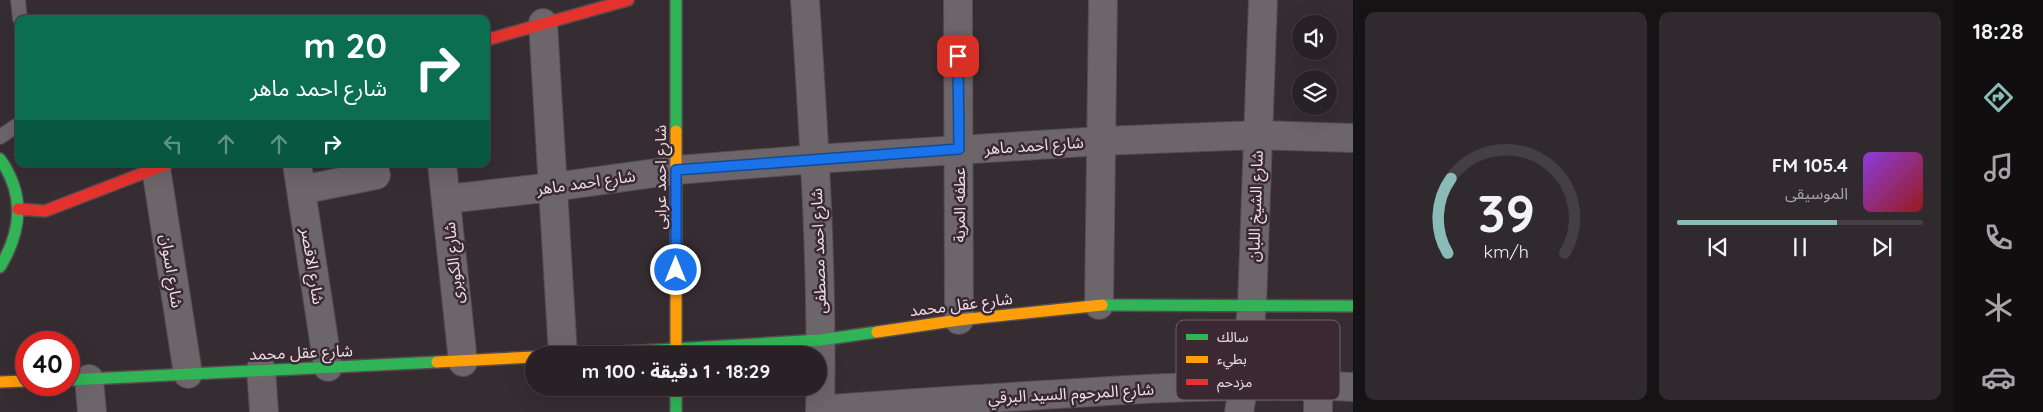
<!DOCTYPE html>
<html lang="ar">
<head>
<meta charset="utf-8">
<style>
	body { margin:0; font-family:Quicksand,"Noto Sans Arabic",sans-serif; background:#302a2e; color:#f1f3f6; direction:rtl; height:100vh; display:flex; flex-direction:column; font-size:19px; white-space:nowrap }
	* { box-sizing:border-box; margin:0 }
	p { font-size:16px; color:#a5a4a7 }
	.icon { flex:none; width:28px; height:28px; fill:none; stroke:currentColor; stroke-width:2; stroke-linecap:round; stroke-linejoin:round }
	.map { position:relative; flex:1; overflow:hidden; direction:ltr }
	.details { display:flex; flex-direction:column; gap:12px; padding:12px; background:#161315; width:600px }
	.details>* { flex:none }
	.hud { position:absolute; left:15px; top:15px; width:475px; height:152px; border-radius:10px; box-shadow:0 5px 20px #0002,0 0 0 1px #443f43; direction:rtl; background:#0b6e4f; color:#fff; overflow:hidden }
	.fabs { position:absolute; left:1292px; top:15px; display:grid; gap:10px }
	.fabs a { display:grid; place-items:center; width:45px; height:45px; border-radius:50%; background:#282226; box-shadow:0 5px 20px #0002,0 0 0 1px #443f43; font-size:25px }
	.speed { position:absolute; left:15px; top:331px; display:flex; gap:10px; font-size:25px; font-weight:700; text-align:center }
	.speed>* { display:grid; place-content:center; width:65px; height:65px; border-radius:50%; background:#282226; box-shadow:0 5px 20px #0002,0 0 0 1px #443f43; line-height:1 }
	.speed .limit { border:8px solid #d22; background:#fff; color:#111 }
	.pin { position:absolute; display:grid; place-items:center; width:42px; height:42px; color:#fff; margin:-21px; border-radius:10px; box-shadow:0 2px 8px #0006 }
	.me { position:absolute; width:55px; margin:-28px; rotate:0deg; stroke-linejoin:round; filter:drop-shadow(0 0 4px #0008) }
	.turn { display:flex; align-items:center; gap:18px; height:105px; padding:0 20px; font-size:22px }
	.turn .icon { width:65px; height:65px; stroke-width:2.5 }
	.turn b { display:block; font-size:35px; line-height:42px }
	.lanes { display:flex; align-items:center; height:48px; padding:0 20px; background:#0003; justify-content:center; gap:25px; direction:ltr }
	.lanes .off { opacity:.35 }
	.details .widget { flex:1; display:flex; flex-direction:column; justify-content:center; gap:8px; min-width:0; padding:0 18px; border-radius:10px; background:#302a2e }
	.details .dial { align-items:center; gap:0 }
	.dial svg { height:130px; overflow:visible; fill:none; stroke:#443f43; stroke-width:7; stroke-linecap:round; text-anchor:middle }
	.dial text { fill:#f1f3f6; stroke:none }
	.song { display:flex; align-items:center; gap:15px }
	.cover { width:60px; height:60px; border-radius:8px; background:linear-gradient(135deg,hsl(270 70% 55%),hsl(0 70% 35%)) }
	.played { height:5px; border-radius:2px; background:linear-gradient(90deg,#8bbbb9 65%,#443f43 65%) }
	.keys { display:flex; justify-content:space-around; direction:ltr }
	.details .tiles { flex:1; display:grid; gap:12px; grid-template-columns:repeat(2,1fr) }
	.trip { position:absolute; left:525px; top:346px; width:302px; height:50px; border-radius:25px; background:#282226; box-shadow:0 5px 20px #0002,0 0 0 1px #443f43; font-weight:700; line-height:50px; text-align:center; direction:rtl }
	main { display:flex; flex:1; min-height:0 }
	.tabs { display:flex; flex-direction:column; width:90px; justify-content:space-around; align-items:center; background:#100e0f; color:#a5a4a7 }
	.tabs .icon { width:35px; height:35px }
	.tabs .current { color:#8bbbb9 }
	.tabs b { font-size:22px; color:#f1f3f6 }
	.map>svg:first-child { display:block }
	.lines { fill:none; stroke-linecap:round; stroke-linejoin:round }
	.lane-casing { stroke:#534b4f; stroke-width:16 }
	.street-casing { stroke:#534b4f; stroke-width:30 }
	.fast-casing { stroke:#534b4f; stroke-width:14 }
	.slow-casing { stroke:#534b4f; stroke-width:14 }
	.jam-casing { stroke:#534b4f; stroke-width:14 }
	.lane { stroke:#6c6569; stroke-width:14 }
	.street { stroke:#6c6569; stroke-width:28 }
	.fast { stroke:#30b455; stroke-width:11 }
	.slow { stroke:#ff9f0a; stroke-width:11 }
	.jam { stroke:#e5322d; stroke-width:11 }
	.route-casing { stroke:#114b97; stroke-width:12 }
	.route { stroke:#1a73e8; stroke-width:9 }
	.labels { text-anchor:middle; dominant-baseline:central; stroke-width:5; stroke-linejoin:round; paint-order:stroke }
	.street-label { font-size:16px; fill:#ece0e6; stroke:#3a2932 }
	.key { fill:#3a2932; stroke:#6f6068; stroke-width:1 }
	.key-label { font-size:14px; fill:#ece0e6 }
</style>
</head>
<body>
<main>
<nav class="tabs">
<b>18:28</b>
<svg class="icon current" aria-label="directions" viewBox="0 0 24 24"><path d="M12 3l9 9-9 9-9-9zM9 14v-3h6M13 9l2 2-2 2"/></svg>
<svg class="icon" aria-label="music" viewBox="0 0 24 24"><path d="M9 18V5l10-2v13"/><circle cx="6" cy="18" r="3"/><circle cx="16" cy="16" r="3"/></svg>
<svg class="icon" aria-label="phone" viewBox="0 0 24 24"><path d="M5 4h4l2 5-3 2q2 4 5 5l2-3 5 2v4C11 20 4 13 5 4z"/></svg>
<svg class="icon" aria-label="climate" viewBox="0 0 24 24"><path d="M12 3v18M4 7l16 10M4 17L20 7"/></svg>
<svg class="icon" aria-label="car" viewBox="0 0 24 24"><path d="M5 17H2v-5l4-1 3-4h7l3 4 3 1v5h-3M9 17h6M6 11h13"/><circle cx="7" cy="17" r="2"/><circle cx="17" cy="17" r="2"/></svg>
</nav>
<section class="details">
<div class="tiles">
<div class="widget">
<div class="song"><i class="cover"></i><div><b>105.4 FM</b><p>الموسيقى</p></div></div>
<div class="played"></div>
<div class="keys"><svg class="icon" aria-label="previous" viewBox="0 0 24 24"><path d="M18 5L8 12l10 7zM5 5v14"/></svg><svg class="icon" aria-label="pause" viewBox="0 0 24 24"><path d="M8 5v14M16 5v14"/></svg><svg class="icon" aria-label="next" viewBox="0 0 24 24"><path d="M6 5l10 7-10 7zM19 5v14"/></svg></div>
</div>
<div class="widget dial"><svg viewBox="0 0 100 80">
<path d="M14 69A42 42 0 1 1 86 69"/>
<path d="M14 69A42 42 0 0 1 16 23" stroke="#8bbbb9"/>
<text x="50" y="56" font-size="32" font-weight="700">39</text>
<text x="50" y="72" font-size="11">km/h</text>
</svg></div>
</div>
</section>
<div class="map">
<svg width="1353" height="412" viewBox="0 0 1353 412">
	<rect width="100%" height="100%" fill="#362d32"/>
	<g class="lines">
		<defs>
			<path id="lane" d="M18,0L20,19
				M0,137L19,124"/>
			<path id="street" d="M805,0C814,137 823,275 820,412
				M958,0L959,320
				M543,23L563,355
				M297,164L328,367
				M442,164L463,362
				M156,168L188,374
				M301,190L376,175
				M447,199L553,187L677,170L815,159L1101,141L1258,135L1353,138
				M1099,305L1103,0
				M261,369L264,412
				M89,379L92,412
				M820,410C905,403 991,398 1077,393C1169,387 1260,383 1353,387
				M1239,412L1244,384L1252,305L1263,0
				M1318,412V385"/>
			<path id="fast" d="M676,0V131
				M0,159C25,194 22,231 0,267
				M1102,305L1353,306
				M574,355L820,340L877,332
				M69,380L437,362
				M676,388V412"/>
			<path id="slow" d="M676,131V355
				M877,332L959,320L1102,305
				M437,362L534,357
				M0,382L26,381"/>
			<path id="jam" d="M486,40L628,0
				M18,209L45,211L167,164"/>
		</defs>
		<use href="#lane" class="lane-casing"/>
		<use href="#street" class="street-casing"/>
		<use href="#fast" class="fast-casing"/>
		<use href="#slow" class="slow-casing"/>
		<use href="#jam" class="jam-casing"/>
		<use href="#lane" class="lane"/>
		<use href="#street" class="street"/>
		<use href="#fast" class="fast"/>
		<use href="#slow" class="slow"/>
		<use href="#jam" class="jam"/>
	</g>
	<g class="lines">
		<defs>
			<path id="route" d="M676,270V170L959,149L958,56"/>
		</defs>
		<use href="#route" class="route-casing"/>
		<use href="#route" class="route"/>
	</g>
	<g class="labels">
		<g class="street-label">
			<text transform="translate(1034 145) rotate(-4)">شارع احمد ماهر</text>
			<text transform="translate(660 177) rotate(-90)">شارع احمد عرابى</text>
			<text transform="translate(586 182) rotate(-8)">شارع احمد ماهر</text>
			<text transform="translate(959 205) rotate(-90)">عطفه المرية</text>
			<text transform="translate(1255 206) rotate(-88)">شارع الشيخ اللبان</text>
			<text transform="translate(818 251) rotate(-92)">شارع احمد مصطفى</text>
			<text transform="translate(453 263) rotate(-96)">شارع الكوبرى</text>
			<text transform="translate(313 266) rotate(81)">شارع الاقصر</text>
			<text transform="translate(172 271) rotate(81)">شارع اسوان</text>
			<text transform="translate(961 304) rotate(-7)">شارع عقل محمد</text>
			<text transform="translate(301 352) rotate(-2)">شارع عقل محمد</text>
			<text transform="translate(1071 393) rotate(-3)">شارع المرحوم السيد البرقي</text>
		</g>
	</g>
	<rect x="1176" y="320" width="164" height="80" rx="8" class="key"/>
	<rect x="1186" y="334" width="22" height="6" fill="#30b455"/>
	<rect x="1186" y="356" width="22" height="7" fill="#ff9f0a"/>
	<rect x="1186" y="379" width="22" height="6" fill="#e5322d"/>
	<g class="key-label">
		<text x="1217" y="342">سالك</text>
		<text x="1217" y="364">بطيء</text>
		<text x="1217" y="387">مزدحم</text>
	</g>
</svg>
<div class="fabs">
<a><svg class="icon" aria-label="sound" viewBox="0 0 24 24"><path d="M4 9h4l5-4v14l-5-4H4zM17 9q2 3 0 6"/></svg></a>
<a><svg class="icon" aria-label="layers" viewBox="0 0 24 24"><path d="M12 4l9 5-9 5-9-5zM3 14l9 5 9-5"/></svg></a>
</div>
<div class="speed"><div class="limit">40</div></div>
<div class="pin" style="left:958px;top:56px;background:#d93025"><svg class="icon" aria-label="arrive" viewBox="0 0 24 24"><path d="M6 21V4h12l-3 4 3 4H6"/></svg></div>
<svg class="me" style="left:676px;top:270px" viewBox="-20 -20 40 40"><circle r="17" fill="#1a73e8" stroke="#fff" stroke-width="3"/><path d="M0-11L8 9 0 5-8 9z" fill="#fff"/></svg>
<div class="trip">18:29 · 1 دقيقة · 100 m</div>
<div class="hud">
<div class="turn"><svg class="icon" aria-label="right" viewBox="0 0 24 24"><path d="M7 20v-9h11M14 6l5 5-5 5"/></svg><div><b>20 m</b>شارع احمد ماهر</div></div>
<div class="lanes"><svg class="icon off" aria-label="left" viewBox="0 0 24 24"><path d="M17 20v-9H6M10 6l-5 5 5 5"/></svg><svg class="icon off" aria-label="ahead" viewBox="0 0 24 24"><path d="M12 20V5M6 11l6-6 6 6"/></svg><svg class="icon off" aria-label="ahead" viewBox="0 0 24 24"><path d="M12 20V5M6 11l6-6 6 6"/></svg><svg class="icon" aria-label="right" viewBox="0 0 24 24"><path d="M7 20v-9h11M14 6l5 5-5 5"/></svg></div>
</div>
</div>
</main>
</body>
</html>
